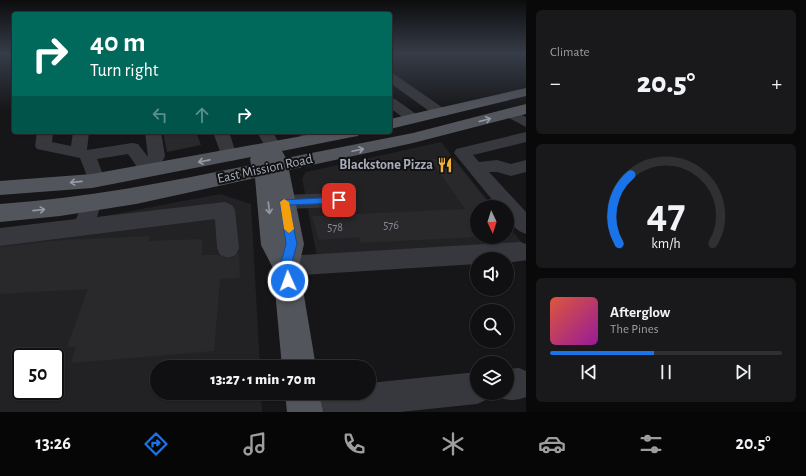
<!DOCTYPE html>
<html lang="en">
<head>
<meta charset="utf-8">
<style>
	body { margin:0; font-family:"Alegreya Sans",sans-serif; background:#19191b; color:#f1f3f6; height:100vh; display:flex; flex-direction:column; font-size:15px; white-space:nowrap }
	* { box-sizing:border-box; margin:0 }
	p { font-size:13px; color:#9c9d9f }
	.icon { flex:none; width:22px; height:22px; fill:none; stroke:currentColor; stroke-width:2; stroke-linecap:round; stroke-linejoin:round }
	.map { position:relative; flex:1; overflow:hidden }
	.panel { display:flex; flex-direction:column; gap:10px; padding:10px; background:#09090a; width:280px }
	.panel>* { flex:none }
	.hud { position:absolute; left:12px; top:12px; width:380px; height:122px; border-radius:4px; box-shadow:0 1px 3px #0004,0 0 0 1px #303032; background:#00695c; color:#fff; overflow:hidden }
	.needle { width:26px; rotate:176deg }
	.tools { position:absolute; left:470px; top:200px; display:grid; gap:8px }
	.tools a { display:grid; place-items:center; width:44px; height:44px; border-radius:50%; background:#101012; box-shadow:0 1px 3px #0004,0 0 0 1px #303032; font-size:20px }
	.speed { position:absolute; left:12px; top:348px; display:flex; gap:8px; font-size:20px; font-weight:700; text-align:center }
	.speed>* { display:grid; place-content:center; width:52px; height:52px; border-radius:50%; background:#101012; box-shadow:0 1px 3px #0004,0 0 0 1px #303032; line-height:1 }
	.speed .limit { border:2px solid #111; border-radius:6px; background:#fff; color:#111 }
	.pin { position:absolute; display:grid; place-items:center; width:34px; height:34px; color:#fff; margin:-17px; border-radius:8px; box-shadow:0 2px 6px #0006 }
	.me { position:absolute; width:44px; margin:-22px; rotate:358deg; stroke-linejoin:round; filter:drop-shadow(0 0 3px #0008) }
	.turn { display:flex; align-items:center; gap:14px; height:84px; padding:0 12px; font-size:18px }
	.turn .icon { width:52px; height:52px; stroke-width:2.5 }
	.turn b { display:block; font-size:28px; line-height:34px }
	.lanes { display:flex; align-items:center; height:38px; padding:0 12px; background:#0003; justify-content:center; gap:20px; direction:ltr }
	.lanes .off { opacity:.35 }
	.big { font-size:30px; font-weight:800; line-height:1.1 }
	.panel .card { flex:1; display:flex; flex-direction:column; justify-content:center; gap:6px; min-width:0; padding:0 14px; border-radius:6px; background:#19191b }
	.panel .dial { align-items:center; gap:0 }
	.dial svg { height:104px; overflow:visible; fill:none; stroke:#303032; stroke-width:7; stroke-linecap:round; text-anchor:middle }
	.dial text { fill:#f1f3f6; stroke:none }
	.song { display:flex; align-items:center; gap:12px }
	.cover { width:48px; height:48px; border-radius:6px; background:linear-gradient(135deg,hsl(10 70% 55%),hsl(300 70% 35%)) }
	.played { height:4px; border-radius:2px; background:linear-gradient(90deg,#1a73e8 45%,#303032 45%) }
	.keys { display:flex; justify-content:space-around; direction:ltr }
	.heat { display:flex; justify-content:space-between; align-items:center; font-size:22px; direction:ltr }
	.trip { position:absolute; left:150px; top:360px; width:226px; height:40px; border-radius:20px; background:#101012; box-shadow:0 1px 3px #0004,0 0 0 1px #303032; font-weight:800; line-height:40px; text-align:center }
	.dock { display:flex; height:64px; justify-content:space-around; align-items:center; background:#060607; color:#9c9d9f }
	.dock .icon { width:28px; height:28px }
	.dock .selected { color:#1a73e8 }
	.dock b { font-size:18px; color:#f1f3f6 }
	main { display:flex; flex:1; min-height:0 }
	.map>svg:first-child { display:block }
	.built { fill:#222225; fill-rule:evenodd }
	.building { fill:#29292c }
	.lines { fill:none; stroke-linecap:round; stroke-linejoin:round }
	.minor { fill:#37383d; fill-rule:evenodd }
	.major { fill:#53555c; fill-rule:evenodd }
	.oneway { stroke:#979ba6 }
	.route { fill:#1a73e8; stroke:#114b97 }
	.slow { fill:#f59e0b }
	.labels { text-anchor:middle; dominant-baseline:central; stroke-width:4; stroke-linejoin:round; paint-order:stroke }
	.number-label { font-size:12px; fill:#888b94 }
	.poi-label { font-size:14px; font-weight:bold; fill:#a8adb8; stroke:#111113; text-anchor:end }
	.street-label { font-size:14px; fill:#a8adb8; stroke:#111113 }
</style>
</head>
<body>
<main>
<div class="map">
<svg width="526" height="412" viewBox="0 0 526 412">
	<rect width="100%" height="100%" fill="#161618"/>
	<path class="built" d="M441,142L493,207H477V237H507V224L526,248V261L507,262V259H477L320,273L302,178L306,172Z
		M220,194L251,204L260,367H157V393H261L262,412H0V231L99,217ZM21,357H55V391H21Z"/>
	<path class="building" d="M163,132H196L201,145L167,152Z
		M430,159H453L492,207H477V237L361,243L359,237L319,240L312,216L465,209Z
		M150,236L149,241L202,239V255H218L229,259L239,254L240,278L220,279L214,351L71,363L76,347H67L88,289L0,294V247L62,240Z"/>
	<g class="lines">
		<path class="minor" d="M518,53H526V57Z
			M390,73L394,74L446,110L448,113L446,116H436L390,83Z
			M390,98L395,99L419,116L421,119L419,122H409L390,108Z
			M510,109L526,117V127L505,116L503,113L505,110Z
			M37,132H53L52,142L71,146L73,132H89L87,150L132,143L138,144L148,157L145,132H161L165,156L156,175C141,179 136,164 128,154L97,159L105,180L102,184L96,186L90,184L80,158L37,149L35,146Z
			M213,132H229L237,156L235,160L229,161L223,160Z
			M257,132H273L281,147L279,150L273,152L267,150Z
			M298,132H314L320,140L318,143H306Z
			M526,132V142L473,155L479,162L497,160L511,164L526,160V172L511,176L497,172H489L526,212V234C513,230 507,220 507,207H498L454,153L456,149Z
			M339,193L346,195L349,200L346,205L339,207L284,209L277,207L274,202L277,197L284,195Z
			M91,197L98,199L101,204L97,217L225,202L232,205L235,210L239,248L236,255L228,258L220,255L217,248L215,219L0,246V228L76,219L84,199Z
			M520,242L526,244V260L507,263V259H477V264L286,276L278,273L274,266L278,259L286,256Z
			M519,368L526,371V397C515,401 507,401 496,396L495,393H507V369Z
			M477,372V393H491L488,399L477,404L400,412H290L288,406L292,394L296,393H369V383Z"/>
		<path class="major" d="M526,88V96L390,129V119Z
			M526,104V114L413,143L289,170L304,244L299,266L316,367H282L273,268L261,245L255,178L136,204L60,216L0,222V204C86,198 167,182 251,165L250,159L251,157L92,188L0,195V181L92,174L324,132H360L358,136L352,137L282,151L286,158L413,133Z
			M285,393H319L323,412H287Z"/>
	</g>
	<defs><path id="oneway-shaft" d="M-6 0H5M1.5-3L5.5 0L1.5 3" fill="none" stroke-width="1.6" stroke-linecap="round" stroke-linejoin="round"/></defs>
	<g class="oneway">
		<use href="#oneway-shaft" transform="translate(485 120) rotate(-15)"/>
		<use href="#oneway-shaft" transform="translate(358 150) rotate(-12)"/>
		<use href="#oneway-shaft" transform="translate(204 161) rotate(169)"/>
		<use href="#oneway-shaft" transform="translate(76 182) rotate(174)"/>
		<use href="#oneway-shaft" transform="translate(269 208) rotate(83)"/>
		<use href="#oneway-shaft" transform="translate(39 210) rotate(-6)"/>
	</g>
	<linearGradient id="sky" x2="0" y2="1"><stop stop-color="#0c0c0d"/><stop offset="0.48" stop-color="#363c48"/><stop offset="1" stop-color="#363c48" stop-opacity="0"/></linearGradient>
	<rect width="526" height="111" fill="url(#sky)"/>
	<path class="route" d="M339,197L344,200L339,203L289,205L297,244L291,266L293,281L291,285L288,286L284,285L280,266L286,244L280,202L281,200Z"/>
	<path class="slow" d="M284,199L289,202L294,229L289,233L284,229L280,202Z"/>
	<defs>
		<symbol id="restaurant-bare" viewBox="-9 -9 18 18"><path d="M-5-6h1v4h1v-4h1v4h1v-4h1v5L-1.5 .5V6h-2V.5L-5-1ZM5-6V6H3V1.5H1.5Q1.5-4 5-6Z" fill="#f2b134" stroke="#111113" stroke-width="2.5" paint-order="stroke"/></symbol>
	</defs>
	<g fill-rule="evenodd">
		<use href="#restaurant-bare" x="434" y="154" width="22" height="22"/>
	</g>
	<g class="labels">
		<g class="number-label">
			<text x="391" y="225">576</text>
			<text x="335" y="227">578</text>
		</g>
		<g class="poi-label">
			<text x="433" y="165">Blackstone Pizza</text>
		</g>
		<g class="street-label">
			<text transform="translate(265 169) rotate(-12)">East Mission Road</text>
		</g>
	</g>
</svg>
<div class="tools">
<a><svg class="needle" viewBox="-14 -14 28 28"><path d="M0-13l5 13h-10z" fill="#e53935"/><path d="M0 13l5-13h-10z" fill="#9c9d9f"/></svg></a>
<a><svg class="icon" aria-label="sound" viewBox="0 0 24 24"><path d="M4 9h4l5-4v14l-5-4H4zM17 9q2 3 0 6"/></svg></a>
<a><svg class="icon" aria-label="search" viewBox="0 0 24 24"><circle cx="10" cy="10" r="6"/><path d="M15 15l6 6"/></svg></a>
<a><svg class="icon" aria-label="layers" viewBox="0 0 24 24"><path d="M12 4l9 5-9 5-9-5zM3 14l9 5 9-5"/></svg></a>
</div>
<div class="speed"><div class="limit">50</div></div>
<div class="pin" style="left:339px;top:200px;background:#d93025"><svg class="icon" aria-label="arrive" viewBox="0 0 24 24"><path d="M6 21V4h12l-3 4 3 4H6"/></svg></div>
<svg class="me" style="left:288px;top:281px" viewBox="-20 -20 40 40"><circle r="17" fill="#1a73e8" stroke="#fff" stroke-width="3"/><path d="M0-11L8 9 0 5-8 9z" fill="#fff"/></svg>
<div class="trip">13:27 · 1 min · 70 m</div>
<div class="hud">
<div class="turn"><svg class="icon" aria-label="right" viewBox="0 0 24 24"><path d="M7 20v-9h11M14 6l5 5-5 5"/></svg><div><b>40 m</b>Turn right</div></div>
<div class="lanes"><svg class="icon off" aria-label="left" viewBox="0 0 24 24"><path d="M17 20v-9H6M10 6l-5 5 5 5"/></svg><svg class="icon off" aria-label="ahead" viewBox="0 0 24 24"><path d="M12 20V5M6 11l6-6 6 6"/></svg><svg class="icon" aria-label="right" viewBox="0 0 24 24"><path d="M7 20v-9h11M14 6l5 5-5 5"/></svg></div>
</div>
</div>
<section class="panel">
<div class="card"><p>Climate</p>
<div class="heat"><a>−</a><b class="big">20.5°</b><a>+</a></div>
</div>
<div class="card dial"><svg viewBox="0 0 100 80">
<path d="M14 69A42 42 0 1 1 86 69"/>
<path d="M14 69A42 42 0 0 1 23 16" stroke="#1a73e8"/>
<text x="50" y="56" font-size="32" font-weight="700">47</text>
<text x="50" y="72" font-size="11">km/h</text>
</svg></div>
<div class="card">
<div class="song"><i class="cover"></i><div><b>Afterglow</b><p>The Pines</p></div></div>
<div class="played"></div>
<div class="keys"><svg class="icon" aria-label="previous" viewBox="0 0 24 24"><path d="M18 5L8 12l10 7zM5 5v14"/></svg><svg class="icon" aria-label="pause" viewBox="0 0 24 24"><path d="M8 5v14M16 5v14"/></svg><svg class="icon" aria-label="next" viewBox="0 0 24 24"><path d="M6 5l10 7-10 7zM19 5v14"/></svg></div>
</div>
</section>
</main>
<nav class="dock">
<b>13:26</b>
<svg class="icon selected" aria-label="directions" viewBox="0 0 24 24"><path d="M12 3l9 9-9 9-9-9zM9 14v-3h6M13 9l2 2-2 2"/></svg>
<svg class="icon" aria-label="music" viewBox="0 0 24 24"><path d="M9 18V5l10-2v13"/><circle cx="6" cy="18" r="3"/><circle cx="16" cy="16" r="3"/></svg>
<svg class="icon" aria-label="phone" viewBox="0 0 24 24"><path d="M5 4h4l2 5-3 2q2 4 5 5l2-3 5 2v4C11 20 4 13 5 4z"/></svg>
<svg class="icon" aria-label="climate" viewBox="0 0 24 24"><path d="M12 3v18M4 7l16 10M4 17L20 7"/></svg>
<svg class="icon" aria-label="car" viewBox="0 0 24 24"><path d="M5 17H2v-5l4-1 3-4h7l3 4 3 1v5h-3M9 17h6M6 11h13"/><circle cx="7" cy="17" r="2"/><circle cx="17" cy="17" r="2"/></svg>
<svg class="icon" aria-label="filters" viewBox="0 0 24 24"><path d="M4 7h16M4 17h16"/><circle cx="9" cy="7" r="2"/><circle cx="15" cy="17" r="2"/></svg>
<b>20.5°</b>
</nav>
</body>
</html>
